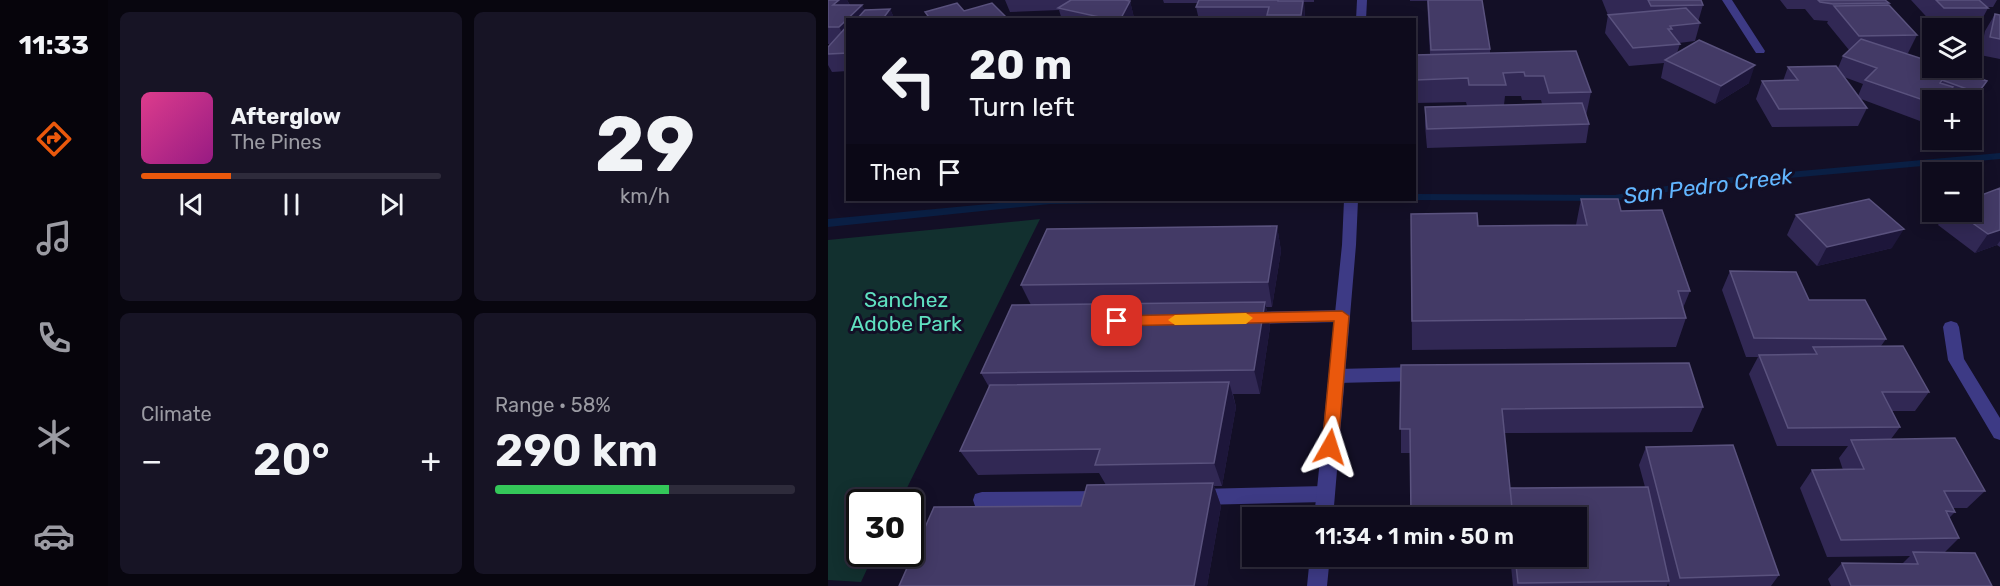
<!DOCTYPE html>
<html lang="en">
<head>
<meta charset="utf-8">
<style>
	body { margin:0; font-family:Rubik,sans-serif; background:#171425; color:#f1f3f6; height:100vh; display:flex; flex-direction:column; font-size:22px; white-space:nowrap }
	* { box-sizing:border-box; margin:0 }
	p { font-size:20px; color:#9b9ba3 }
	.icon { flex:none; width:33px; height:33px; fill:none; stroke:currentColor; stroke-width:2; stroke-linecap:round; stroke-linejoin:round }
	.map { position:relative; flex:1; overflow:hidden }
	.sheet { display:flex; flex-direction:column; gap:12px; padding:12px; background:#08060f; width:720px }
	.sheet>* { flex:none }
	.top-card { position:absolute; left:18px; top:18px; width:570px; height:183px; border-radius:0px; box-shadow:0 3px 15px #0003,0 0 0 2px #2e2b3b; background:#0e0b1c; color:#f1f3f6; overflow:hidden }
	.fabs { position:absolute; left:1094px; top:18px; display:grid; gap:12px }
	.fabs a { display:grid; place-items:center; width:60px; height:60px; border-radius:0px; background:#0e0b1c; box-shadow:0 3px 15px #0003,0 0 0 2px #2e2b3b; font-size:30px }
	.speed { position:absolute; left:18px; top:489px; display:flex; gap:12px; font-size:30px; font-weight:700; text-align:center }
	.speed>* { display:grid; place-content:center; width:78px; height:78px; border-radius:50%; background:#0e0b1c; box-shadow:0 3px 15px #0003,0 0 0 2px #2e2b3b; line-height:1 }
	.speed .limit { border:3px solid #111; border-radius:9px; background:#fff; color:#111 }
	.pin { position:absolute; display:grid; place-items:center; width:51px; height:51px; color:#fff; margin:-26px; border-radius:12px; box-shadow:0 3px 9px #0006 }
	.me { position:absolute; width:66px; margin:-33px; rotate:6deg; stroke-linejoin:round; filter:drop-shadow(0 0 4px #0008) }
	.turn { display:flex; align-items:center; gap:21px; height:126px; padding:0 24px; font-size:27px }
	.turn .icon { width:78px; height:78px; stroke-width:2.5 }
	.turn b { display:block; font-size:42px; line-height:51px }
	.then { display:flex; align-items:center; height:57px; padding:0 24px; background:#0003; gap:12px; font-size:22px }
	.big { font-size:45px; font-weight:600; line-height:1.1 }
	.sheet .tile { flex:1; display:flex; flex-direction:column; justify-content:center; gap:9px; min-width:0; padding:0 21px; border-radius:9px; background:#171425 }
	.sheet .dial { align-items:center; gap:0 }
	.dial b { font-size:78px; line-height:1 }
	.song { display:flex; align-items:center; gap:18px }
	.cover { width:72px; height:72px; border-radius:9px; background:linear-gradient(135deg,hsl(330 70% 55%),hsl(310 70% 35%)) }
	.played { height:6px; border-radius:3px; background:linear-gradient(90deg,#ea580c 30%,#2e2b3b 30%) }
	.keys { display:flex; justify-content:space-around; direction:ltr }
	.heat { display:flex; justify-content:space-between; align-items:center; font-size:33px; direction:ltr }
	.charge { height:9px; border-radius:4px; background:linear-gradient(90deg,#34c759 58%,#2e2b3b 0) }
	.sheet .tiles { flex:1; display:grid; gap:12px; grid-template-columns:repeat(2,1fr) }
	.trip { position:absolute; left:414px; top:507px; width:345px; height:60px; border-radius:0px; background:#0e0b1c; box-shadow:0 3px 15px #0003,0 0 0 2px #2e2b3b; font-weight:600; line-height:60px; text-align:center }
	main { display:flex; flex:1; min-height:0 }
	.tabs { display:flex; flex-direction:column; width:108px; justify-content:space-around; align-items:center; background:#06040b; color:#9b9ba3 }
	.tabs .icon { width:42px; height:42px }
	.tabs .active { color:#ea580c }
	.tabs b { font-size:27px; color:#f1f3f6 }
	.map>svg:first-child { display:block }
	.green { fill:#12302f }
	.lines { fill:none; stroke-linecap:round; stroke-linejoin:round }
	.stream { fill:#0a1f44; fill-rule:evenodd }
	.lane { fill:#3d3a85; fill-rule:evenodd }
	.street { fill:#3d3a85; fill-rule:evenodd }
	.wall { fill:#312854; fill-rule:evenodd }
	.shaded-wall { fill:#1d163a }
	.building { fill:#433a66; stroke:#5a527e; stroke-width:1.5 }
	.route { fill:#ea580c; stroke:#983908; stroke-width:1.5 }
	.slow { fill:#f59e0b }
	.labels { text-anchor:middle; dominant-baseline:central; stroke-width:6; stroke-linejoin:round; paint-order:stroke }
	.park-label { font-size:21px; fill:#5fe0c0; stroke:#130f26 }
	.water-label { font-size:22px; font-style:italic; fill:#62b6ff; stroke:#130f26 }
</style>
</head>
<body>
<main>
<nav class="tabs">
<b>11:33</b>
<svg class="icon active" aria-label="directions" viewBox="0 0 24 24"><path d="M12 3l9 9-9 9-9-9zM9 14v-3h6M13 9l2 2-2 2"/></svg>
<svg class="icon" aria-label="music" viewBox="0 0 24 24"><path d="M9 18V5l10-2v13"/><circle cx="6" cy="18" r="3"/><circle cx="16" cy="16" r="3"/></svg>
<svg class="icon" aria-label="phone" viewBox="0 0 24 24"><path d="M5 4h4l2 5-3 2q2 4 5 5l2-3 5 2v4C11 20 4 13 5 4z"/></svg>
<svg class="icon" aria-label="climate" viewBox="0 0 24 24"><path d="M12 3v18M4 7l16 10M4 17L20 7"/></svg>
<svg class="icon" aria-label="car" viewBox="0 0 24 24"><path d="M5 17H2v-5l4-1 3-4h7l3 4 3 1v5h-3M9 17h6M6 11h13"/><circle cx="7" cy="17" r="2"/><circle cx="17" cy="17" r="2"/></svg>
</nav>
<section class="sheet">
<div class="tiles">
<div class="tile">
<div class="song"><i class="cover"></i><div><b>Afterglow</b><p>The Pines</p></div></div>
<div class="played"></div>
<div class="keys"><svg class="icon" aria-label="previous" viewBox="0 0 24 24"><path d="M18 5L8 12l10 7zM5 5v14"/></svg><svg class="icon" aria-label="pause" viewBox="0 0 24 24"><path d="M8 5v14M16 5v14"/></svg><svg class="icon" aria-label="next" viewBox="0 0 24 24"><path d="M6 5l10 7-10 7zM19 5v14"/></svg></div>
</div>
<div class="tile dial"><b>29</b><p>km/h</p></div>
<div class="tile"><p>Climate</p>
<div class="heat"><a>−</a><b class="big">20°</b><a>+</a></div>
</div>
<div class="tile"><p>Range · 58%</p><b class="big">290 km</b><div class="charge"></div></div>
</div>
</section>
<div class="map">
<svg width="1172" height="586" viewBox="0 0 1172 586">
	<rect width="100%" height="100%" fill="#130f26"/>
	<path class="green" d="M212,219L72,502H32V554H46L33,582L0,580V240Z"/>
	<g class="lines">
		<path class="stream" d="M1172,153V159L873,186L787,201L583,200H586V194L787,195L873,180Z
			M203,200H284L279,203L222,204L0,227V219Z"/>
		<path class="lane" d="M514,310L519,312L522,316L519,320L514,322L421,324L416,322L413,318L416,314L421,312Z
			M592,367L598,369L600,374L598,379L592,381L509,383L503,381L501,376L503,371L509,369Z
			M497,486L504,488L506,494L504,500L497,502L371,505L364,503L362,497L364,491L371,489Z
			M275,491L282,493L284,499L282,505L275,507L154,508L147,506L145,500L147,494L154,492Z"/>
		<path class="street" d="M529,0H539L538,20H528Z
			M894,0H904L937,51L936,53H928Z
			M516,200H530L528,245L505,518H486L514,245Z
			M1123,321L1129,323L1131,327L1136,359L1172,418V440L1166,438L1120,360L1115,327L1117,323Z
			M482,556H502L499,586H479Z"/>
	</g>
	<path class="wall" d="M0,0H19L22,5H34L36,10L62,9L67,20H20V71L4,72L0,65V47L2,44H0Z
		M177,0H297L302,1L306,18V20H234L231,10L182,12Z
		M335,0H486V2H476L477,20H371L368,7L370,3H336Z
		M582,0H654L662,49V53L763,92L758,116L761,124L758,143L599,148L597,126V107L639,106L638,102L587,103L586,55L602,54L599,1H582ZM677,96H693L694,100H713L714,104L676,105Z
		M774,0H873L875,5L870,22L872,23L867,41L851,43L852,44L849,53L921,83L887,104L833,78L836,63L801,66L777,33L780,15Z
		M952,0H1057L1061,3L1060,5L1089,35L1080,53H1075L1159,81L1143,106V100H1104V119L1100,124L1033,99L1039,108L1030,126L944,127L928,99L934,81H955L960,67L1010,68L1015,56L1021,50L999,23L1000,21L986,20L977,9H959ZM1016,77L1035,84L1030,96Z
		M1083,0H1169L1165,7H1159L1160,8L1151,25L1107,26Z
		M1167,14L1172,15V59L1152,55L1157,31Z
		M1172,188V247L1169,245L1147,253L1110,225L1118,212H1143Z
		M753,199L793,211L862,291L855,308L858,318L848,347L584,350L583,214L650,226L748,225Z
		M968,215L1064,248L989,266L959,235Z
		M449,226L453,251L444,307H438L442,327L432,394H405L408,407L394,486H386L393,506L379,586H71L253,506L278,485L271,473L150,475L132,451L161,387L153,373L203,305L193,285Z
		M902,271L981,300L1058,339L1053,346L1101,392L1087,411H1064L1072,427L1063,439L1157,491L1139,508H1125L1127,512L1121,518L1131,538L1117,552L1164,586H1003L1000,579L1014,563L1074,564L1082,556L999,557L972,488L984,470H1015L1011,458L1020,446H949L921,374L930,357H918L894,290Z
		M573,365L875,407L864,432L676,433L682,488L817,487L811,465L818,447L951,575L943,586H841L840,583L839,586H685L682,556H748L582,453H573Z"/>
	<path class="shaded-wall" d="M11,0H19L25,12L5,5Z
		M302,1L306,18V20H292Z
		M475,1L477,18V20H474L473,15Z
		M34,5L41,20H20V42L11,27Z
		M62,9L67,20H54Z
		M927,65L921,83L887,104L893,86Z
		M1159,81L1148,99L1143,106L1150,93Z
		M1125,87L1117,100H1114Z
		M449,226L453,251L444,307L440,282Z
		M1076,229L1064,248L989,266L999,247Z
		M1172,230V241L1169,245L1147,253L1160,234Z
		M437,302L442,327L432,394L426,370Z
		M401,382L408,407L394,486L386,463Z
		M385,483L393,506L379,586H366Z"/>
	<path class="building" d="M0,0H11L5,5H34L11,27H0Z
		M243,0H297L302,1L292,20H285L230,8Z
		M371,0H450V1H475L473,15H439L441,7H368Z
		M600,0H654L662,49L603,50Z
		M820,0H873L875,5L823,6Z
		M990,0H1057L1061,3L1005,4L992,2Z
		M1108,0H1151L1160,8H1116Z
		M129,3L136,11L164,3L181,20H103L97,12Z
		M1061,5L1089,35L1031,36L1006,6Z
		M858,8L872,23L842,26L844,29H840L852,44L805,48L780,15Z
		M62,9L54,20H28L37,10Z
		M1167,14L1172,15V39L1162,37Z
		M20,25V53L0,54V47Z
		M1033,39L1104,62V68H1119L1159,81L1150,93L1114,80L1112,83L1125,87L1114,100H1104V103L1037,80L1049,68L1015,56Z
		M871,40L927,65L893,86L837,60Z
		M748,51L763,92L721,93L716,76H697L696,72L675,73L678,85H641L640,78L587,80L586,55Z
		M1008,66L1039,108L951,109L934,81L970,80L960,67Z
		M754,103L761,124L599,129L597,107Z
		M1172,188V230L1160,234L1129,212H1143V199Z
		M753,199H790L793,211L834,210L862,291H850L858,318L584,321L583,214L649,213L650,226L759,225Z
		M1041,199L1076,229L999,247L968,215Z
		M449,226L440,282L193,285L219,229Z
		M902,271L968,272L981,300H1037L1058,339L926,338Z
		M437,302L426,370L153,373L184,305Z
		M1075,346L1101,392H1054L1072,427L960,428L931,355L989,354L985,347Z
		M861,363L875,407L674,409L685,518H583L582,429H572L573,365Z
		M401,382L386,463L267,465L272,449L132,451L162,385Z
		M1127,438L1157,491H1116L1127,512L1118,511L1131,538L1013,540L984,470L1036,469L1023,440Z
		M905,445L951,575L852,578L818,447Z
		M385,483L366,586H71L106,507L253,506L259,485Z
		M820,487L841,581L690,583L687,556H748V518H685L682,488Z
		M1085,552L1147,553L1164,586H1023L1014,563L1090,564Z"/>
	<path class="route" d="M514,311L521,316L510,447L508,452L502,454L496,452L494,447L506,321L289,326L282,321L289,316Z"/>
	<path class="slow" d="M418,313L425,318L418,324L347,325L340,320L347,315Z"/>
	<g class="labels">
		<g class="park-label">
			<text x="78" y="299">Sanchez<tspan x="78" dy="24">Adobe Park</tspan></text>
		</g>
		<g class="water-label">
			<text transform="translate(880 186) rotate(-7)">San Pedro Creek</text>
		</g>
	</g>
</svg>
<div class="fabs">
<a><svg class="icon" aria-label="layers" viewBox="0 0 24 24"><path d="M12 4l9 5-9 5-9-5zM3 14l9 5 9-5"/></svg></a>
<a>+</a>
<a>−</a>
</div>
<div class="speed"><div class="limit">30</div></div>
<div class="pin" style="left:289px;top:321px;background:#d93025"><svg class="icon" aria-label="arrive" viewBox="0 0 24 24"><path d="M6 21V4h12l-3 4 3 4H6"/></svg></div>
<svg class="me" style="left:502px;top:447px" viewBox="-20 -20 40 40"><path d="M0-17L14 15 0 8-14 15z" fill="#ea580c" stroke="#fff" stroke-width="4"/></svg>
<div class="trip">11:34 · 1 min · 50 m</div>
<div class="top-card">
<div class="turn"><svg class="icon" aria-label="left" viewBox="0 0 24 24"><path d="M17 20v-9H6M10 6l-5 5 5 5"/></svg><div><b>20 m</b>Turn left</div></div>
<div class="then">Then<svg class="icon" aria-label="arrive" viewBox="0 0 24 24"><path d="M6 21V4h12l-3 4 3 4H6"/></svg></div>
</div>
</div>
</main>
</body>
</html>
